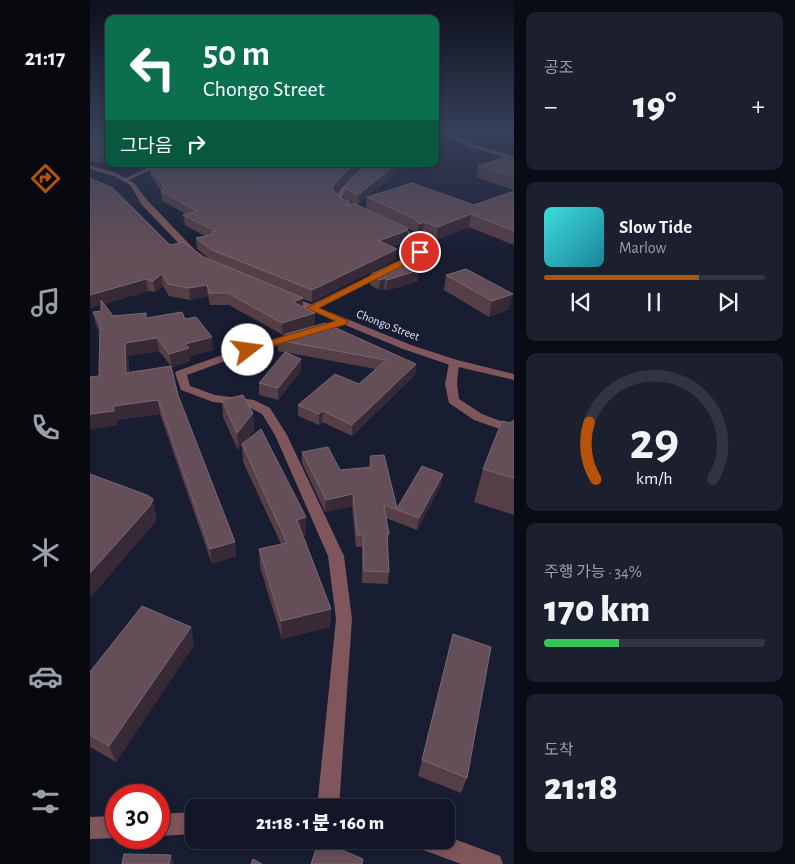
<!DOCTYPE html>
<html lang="ko">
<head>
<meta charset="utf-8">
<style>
	body { margin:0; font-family:"Alegreya Sans","Noto Sans KR",sans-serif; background:#1b1f2e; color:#f1f3f6; height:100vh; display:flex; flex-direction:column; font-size:19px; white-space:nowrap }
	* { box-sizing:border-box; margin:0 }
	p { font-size:16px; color:#9c9fa7 }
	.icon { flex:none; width:28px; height:28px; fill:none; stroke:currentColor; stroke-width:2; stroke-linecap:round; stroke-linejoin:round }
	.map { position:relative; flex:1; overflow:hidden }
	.panel { display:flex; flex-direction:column; gap:12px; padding:12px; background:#0a0c15; width:281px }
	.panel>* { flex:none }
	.top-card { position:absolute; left:15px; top:15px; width:334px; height:152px; border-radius:10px; box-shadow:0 2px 8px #0003,0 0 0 1px #313543; background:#0b6e4f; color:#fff; overflow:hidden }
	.speed { position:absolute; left:15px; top:784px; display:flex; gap:10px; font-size:25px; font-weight:700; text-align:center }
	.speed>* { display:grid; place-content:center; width:65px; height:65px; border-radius:50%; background:#121626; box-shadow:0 2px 8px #0003,0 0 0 1px #313543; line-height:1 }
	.speed .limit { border:8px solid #d22; background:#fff; color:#111 }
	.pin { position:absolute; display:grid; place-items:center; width:42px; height:42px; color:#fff; margin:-21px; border:2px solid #fff; border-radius:50%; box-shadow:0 1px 5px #0007 }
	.me { position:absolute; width:55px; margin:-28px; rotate:75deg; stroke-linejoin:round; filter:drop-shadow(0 0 4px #0008) }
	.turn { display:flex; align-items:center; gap:18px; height:105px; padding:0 15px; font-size:22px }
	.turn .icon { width:65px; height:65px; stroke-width:2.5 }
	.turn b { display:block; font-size:35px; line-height:42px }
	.then { display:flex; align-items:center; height:48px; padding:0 15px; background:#0003; gap:10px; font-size:19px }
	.big { font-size:38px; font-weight:800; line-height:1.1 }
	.panel .card { flex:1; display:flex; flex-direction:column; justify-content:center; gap:8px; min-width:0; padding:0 18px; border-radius:10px; background:#1b1f2e }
	.panel .dial { align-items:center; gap:0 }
	.dial svg { height:130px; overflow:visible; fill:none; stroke:#313543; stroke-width:7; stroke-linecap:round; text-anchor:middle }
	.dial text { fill:#f1f3f6; stroke:none }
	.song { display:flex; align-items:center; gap:15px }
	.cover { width:60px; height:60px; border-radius:8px; background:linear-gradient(135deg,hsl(180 70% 55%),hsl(190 70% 35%)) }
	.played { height:5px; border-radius:2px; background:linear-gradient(90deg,#b45309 70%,#313543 70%) }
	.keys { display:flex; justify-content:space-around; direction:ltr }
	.heat { display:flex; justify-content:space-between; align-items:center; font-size:28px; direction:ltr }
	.charge { height:8px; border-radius:4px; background:linear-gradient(90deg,#34c759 34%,#313543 0) }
	.trip { position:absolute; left:95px; top:799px; width:270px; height:50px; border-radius:10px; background:#121626; box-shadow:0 2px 8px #0003,0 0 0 1px #313543; font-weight:800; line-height:50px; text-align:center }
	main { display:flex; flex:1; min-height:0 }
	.menu { display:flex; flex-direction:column; width:90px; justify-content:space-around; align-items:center; background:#07090f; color:#9c9fa7 }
	.menu .icon { width:35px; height:35px }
	.menu .on { color:#b45309 }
	.menu b { font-size:22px; color:#f1f3f6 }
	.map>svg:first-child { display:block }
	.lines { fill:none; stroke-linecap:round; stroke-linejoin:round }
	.minor { fill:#7f565b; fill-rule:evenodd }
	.tertiary { fill:#7f565b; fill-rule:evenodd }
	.wall { fill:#553e46; fill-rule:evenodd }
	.shaded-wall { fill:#372936 }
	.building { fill:#644f59; stroke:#786771 }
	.route { fill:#b45309; stroke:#753606 }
	.labels { text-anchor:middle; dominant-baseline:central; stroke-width:5; stroke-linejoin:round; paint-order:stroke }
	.far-street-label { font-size:12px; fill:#e0e4f3; stroke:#181d32 }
</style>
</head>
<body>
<main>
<nav class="menu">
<b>21:17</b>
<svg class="icon on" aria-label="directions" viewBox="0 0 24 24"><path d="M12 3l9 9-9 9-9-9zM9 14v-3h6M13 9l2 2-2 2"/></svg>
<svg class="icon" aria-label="music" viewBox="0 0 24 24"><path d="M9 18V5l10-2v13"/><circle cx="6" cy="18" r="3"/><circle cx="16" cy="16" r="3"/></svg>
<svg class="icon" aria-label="phone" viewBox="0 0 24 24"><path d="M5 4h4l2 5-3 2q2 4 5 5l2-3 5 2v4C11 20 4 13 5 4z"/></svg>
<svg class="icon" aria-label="climate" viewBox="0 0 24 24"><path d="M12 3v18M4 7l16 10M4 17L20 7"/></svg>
<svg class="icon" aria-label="car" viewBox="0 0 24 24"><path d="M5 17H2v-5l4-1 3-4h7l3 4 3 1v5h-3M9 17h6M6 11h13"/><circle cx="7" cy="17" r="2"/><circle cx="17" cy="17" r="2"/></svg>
<svg class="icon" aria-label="filters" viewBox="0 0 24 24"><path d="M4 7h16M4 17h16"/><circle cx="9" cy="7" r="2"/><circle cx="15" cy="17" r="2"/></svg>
</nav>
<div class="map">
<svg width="424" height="864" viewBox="0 0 424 864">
	<rect width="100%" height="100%" fill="#181d32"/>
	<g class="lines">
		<path class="minor" d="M349,132H357L385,145L424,156V160L381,147Z
			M65,164H73L37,181L32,180Z
			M269,164L283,165L257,189L252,198L263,206C256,211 249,204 244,198L252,187L275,166Z
			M301,225C318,224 327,240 334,252L330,258L224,310H218V306L324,254L326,252L317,237L301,229Z
			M254,319L259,322L258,324L225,334L220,331L221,329Z
			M203,335L208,338L207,340L146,357L97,375L100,386L125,395L164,400L180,408L197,435L254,556L262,619L249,808H227L246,619L238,556L185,435L172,414L157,406L123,402L91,390L85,373L87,371L138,353Z
			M364,360L369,363L367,384L369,399L392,414L424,426V434L384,420L359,403L355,384L359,363Z
			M104,812V834L69,836V814Z
			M26,816L27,838L0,839V817Z
			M356,836L410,856L413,864H371L328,848L325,840H356Z"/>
		<path class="tertiary" d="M0,165L28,174L44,183L58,201L106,251V255H100L52,205L40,185L24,176L0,169Z
			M198,295L321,345L367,360L424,374V380L360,365L313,349L195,300L193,298Z"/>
	</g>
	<path class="wall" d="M1,132H19V164H272L271,167L251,186L246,193L249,197L260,202V204L276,209L277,197L268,205L254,198L255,188L316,164L277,197L384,205L424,191V245L379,227L346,240L332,235L327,237L324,231L317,228L318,230L317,241L302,247L305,260L222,302L213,299V307L225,313V325L205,331L326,364L325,375L262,436L232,422L229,425L208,416V405L269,384L286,369L188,351V340L195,334L193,335L139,305H120L118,296L100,300L79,296L73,286L65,292L58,291L14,304L23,316L56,313L57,318L95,319L123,350L100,356V361L82,367L81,366L88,395L146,556L122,564L70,414L27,420V425L0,429V377L9,376L10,332L6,325L3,312L11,311V304L0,308V178L80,245L122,261L107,249L106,238L115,236L95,225L93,215L96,214L72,201L71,191L60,174L58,165L51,169L0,161V139L4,137L2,136ZM69,351L81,366L39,372L38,356Z
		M424,160V190L386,177L388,166L423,161Z
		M281,274L328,281L296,291L294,289L289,290L280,285Z
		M356,275L419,309L399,317L354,290Z
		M211,371L188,400L169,395V383Z
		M132,400L163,413L164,430L154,443L216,517V535L213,536L241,609L240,627L192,639L170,567L169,549L191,544L153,462L152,445L148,450L133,417Z
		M424,421V515L384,502L393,469L421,423Z
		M212,452L250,470L279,468L280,456L307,508L353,474L351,485L327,530L296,518L299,534L297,544L299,572L298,584L272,583V547H266L262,506L235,512L212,463Z
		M101,627L104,645L26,762L0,747V672Z
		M363,634L377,778L371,793L328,776Z"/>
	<path class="shaded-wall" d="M50,164H61L51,169Z
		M265,164H272L271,167L251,186L242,198V188L251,176Z
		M306,164H316L268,205V195Z
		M381,214L379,227L346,240L348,227Z
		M334,222L332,235L327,237L329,224Z
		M318,230L317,241L288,252L289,241Z
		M307,249L305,260L222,302V290Z
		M329,270L328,281L296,291L297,280Z
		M72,274L73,286L65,292L63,281Z
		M295,278L294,289L289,290L290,280Z
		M56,279L58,291L0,308V295Z
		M117,285L118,296L100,300L99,288Z
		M423,294L419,309L399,317L402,301Z
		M213,298V309L203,302Z
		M225,313V325L193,335L192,323Z
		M122,337L123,350L100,356V361L82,367L79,354L95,344Z
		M67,338L69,351L38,356L39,386L36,373L35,343Z
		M211,359V371L188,400V388Z
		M326,364L325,375L262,436V425Z
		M68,400L70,414L27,420V425L0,429V414L24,406Z
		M233,411L232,422L229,425V414Z
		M163,413L164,430L148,450L147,433Z
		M353,474L351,485L327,530L329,518Z
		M263,494L262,506L235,512L236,500Z
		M63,499L67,517L64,524L0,598V573Z
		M216,517V535L207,538V520Z
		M145,542L146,556L122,564L120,549Z
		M241,609L240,627L192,639L191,621Z
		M101,627L104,645L26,762L19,746Z
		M81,855L84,864H79Z"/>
	<path class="building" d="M15,132H19V155L0,152V139Z
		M413,158L423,161L424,160V177L388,166Z
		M60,164H265L251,176L242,188L249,197L260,202L255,206L263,203L317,228L318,230L289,241L307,249L222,290L122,250L106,238L124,234L122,232L126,231L93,215L107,211L71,191L75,188L58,165Z
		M277,164H306L268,195L255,188L259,180Z
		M0,178L23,188L80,245L93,242L114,257L213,298L203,302L225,313L192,323L138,293H119L117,285L99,288L78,284L72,274L63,281L56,279L0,295Z
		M322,183L384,205L424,191V231L381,214L348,227L334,222L329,224L325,219L277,197Z
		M311,260L329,270L297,280L295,278L290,280L281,274Z
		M376,269L423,294L402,301L356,275Z
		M11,300L23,316L56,313V318L92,312L95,319L106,317L122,337L95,344L99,348L79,354L67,338L35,343L36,373L81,366L88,395L145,542L120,549L68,400L24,406V411L0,414V377L9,376L10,324L3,312L11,311Z
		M235,323L326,364L262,425L233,411L229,414L208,405L245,374L269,384L296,360L188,340L196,334Z
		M195,352L211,359L188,388L169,383Z
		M153,395L163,413L147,433L132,400Z
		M412,421L421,423L422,421H424V478L393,469Z
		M171,429L216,517L207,520L241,609L191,621L169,549L197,543L152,444Z
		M238,447L250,470L282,467L280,456L294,455L307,508L332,466L353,474L329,518L294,505L299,534H297L299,572L274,571L273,535H267L263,494L236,500L212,452Z
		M0,474L57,495L63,499L60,506L0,573Z
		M52,606L101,627L19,746L0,735V672Z
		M363,634L401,647L377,778L332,760Z
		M229,840L273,859L272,864H221Z
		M34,854L81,855L79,864H32Z
		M163,859L172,864H161Z"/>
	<linearGradient id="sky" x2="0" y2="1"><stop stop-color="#0d101c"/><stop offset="0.52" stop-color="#37405a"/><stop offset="1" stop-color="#37405a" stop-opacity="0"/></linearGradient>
	<rect width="424" height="253" fill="url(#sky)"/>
	<path class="route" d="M330,250L334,252L330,257L229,308L257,320V324L161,352L158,353L153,350L154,348L245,321L217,308Z"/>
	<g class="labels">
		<g class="far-street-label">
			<text transform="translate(298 325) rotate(21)">Chongo Street</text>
		</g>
	</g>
</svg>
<div class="speed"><div class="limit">30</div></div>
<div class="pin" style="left:330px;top:252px;background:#d93025"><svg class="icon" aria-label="arrive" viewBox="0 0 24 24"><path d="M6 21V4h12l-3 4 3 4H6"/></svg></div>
<svg class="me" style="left:158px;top:350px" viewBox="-20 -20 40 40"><circle r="19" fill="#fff"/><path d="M0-13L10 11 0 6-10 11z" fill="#b45309"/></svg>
<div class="trip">21:18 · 1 분 · 160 m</div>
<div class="top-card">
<div class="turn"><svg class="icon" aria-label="left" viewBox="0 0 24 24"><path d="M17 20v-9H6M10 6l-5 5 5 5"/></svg><div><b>50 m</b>Chongo Street</div></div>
<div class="then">그다음<svg class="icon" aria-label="right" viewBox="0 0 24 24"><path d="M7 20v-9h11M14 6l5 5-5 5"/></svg></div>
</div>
</div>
<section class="panel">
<div class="card"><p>공조</p>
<div class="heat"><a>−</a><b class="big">19°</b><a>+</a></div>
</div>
<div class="card">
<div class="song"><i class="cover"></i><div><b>Slow Tide</b><p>Marlow</p></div></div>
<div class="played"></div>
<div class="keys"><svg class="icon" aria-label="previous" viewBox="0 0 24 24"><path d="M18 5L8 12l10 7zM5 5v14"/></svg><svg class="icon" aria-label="pause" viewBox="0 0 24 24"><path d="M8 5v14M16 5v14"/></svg><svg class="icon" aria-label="next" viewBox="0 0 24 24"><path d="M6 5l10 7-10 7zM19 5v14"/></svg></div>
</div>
<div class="card dial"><svg viewBox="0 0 100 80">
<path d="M14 69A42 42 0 1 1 86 69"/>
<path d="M14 69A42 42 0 0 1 10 34" stroke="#b45309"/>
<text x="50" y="56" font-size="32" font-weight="700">29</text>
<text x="50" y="72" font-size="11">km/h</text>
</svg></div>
<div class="card"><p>주행 가능 · 34%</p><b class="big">170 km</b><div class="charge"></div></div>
<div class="card"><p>도착</p><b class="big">21:18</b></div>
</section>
</main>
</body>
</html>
